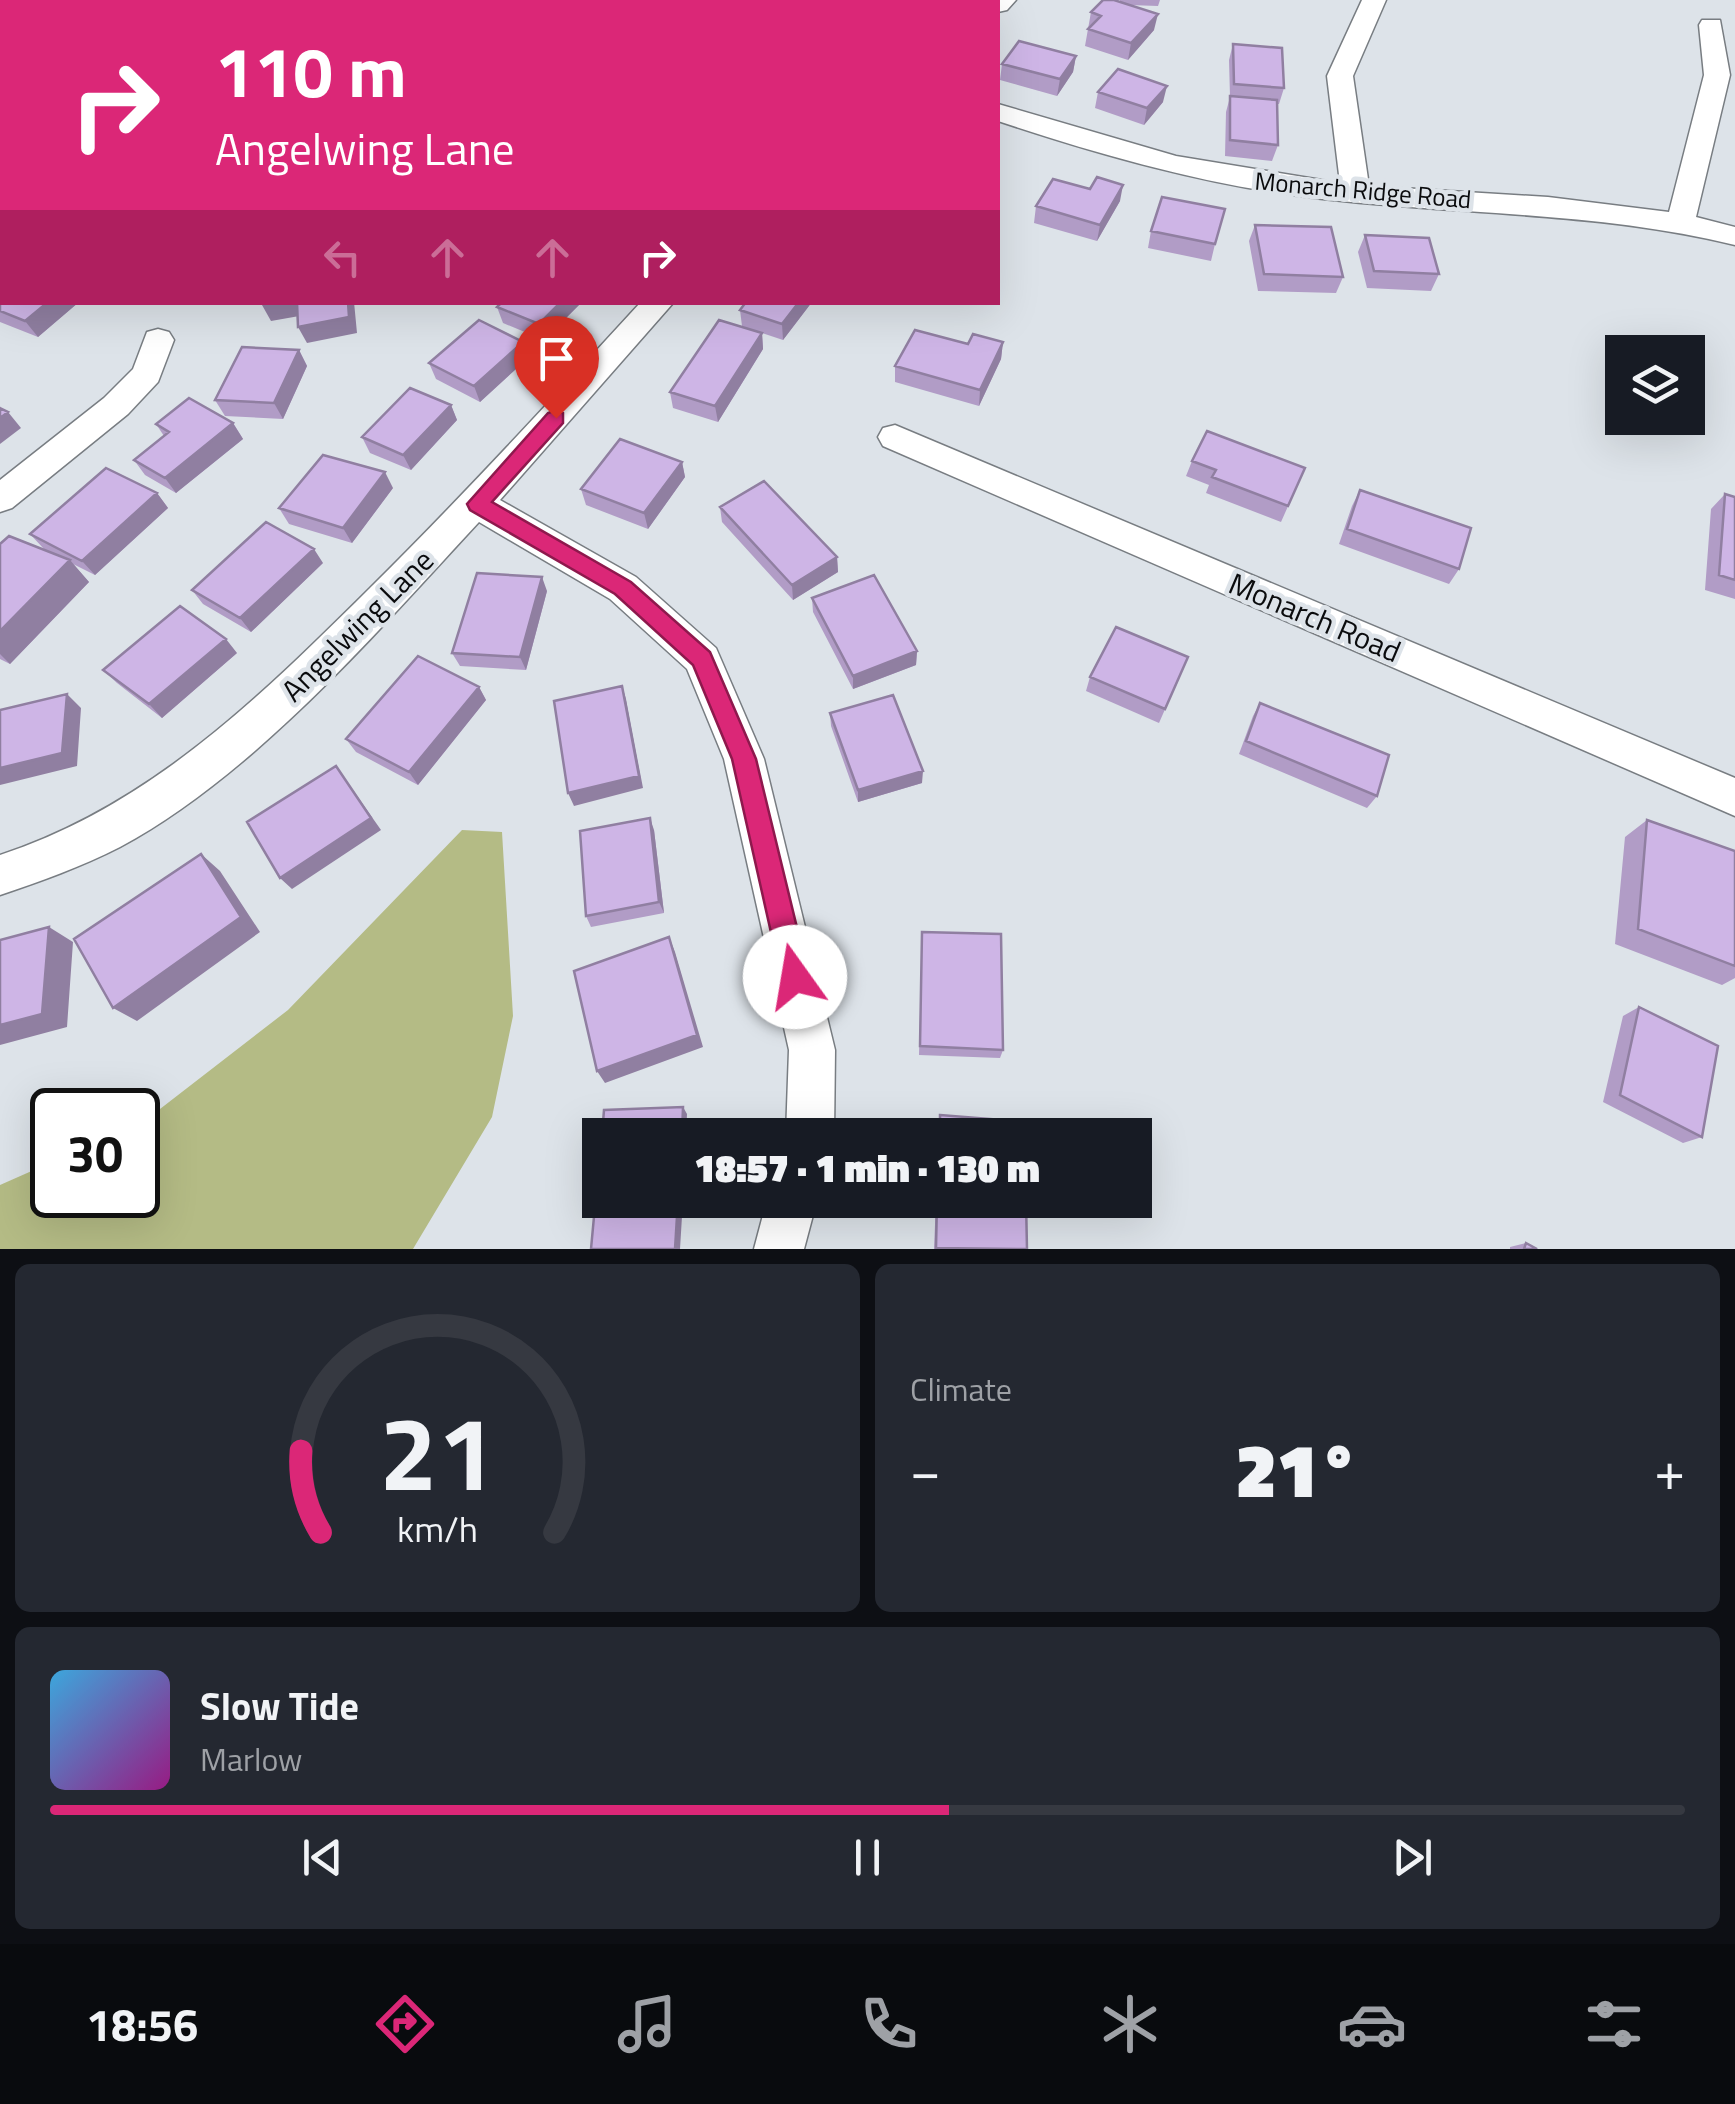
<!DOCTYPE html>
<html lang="en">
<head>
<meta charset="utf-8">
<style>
	body { margin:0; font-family:"Titillium Web",sans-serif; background:#242831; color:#f1f3f6; height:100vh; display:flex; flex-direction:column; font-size:38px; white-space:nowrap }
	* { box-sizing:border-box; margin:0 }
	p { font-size:32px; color:#9ea1a6 }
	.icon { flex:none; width:55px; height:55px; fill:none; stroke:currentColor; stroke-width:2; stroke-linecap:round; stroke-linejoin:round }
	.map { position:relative; height:1249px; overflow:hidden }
	.drawer { display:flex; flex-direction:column; gap:15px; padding:15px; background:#0d0f14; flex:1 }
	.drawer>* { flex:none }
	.hud { position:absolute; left:0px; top:0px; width:1000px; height:305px; box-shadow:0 10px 40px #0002; background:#db2777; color:#fff; overflow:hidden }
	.tools { position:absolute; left:1605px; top:335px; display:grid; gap:20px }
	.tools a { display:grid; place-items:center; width:100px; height:100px; border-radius:0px; background:#171b24; box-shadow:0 10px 40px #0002; font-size:50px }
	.speed { position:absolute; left:30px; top:1088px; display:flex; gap:20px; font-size:50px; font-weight:700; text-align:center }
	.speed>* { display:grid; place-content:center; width:130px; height:130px; border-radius:50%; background:#171b24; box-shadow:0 10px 40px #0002; line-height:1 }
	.speed .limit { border:5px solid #111; border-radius:15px; background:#fff; color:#111 }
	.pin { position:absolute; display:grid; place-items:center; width:85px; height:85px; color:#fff; margin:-102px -42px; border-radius:50% 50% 50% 0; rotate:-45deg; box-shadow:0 0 10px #0007 }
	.pin .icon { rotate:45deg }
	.me { position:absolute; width:110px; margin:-55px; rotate:347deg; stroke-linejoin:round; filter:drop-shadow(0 0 8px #0008) }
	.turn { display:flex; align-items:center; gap:35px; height:210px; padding:0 50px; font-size:45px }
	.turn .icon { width:130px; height:130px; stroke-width:2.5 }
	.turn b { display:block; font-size:70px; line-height:85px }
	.lanes { display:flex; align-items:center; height:95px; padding:0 50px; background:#0003; justify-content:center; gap:50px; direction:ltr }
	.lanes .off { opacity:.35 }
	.big { font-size:75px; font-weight:800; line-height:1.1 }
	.drawer .tile { flex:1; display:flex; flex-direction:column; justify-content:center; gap:15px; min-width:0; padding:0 35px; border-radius:15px; background:#242831 }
	.drawer .dial { align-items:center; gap:0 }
	.dial svg { height:260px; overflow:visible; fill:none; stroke:#363941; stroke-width:7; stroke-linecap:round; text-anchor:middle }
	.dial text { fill:#f1f3f6; stroke:none }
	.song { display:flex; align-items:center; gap:30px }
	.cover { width:120px; height:120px; border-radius:15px; background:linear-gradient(135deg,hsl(200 70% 55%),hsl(310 70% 35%)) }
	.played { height:10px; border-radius:5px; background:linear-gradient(90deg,#db2777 55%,#363941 55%) }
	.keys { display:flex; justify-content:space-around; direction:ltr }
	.heat { display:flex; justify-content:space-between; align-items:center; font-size:55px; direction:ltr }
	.drawer .tiles { flex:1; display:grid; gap:15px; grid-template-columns:1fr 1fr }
	.tile:last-child { grid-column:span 2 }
	.trip { position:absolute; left:582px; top:1118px; width:570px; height:100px; border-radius:0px; background:#171b24; box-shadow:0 10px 40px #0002; font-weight:800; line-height:100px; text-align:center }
	.menu { display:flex; height:160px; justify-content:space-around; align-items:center; background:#090b0e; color:#9ea1a6 }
	.menu .icon { width:70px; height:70px }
	.menu .selected { color:#db2777 }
	.menu b { font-size:45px; color:#f1f3f6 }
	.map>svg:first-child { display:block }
	.forest { fill:#b4bb85 }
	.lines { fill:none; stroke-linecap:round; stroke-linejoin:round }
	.street-casing { stroke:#787d82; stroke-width:3 }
	.street { fill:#fff; fill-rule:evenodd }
	.wall { fill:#b19cc6 }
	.shaded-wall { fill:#907fa1 }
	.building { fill:#ceb5e6; stroke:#907fa1; stroke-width:2.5 }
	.route { fill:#db2777; stroke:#8e194d; stroke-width:2.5 }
	.labels { text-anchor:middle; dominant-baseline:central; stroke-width:9; stroke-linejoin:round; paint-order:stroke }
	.far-street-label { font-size:25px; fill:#0a0b0d; stroke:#dde3e9 }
	.street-label { font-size:30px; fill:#0a0b0d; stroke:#dde3e9 }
</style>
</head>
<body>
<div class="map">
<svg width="1735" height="1249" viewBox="0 0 1735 1249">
	<rect width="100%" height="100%" fill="#dde3e9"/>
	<path class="forest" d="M462,830L502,832L513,1016L492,1117L413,1249H0V1185L52,1162V1195H138V1126L288,1010Z"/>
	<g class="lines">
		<defs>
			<path id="street" d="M754,0H780L781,2H756Z
				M989,0H1016L1007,10L998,12V2H988Z
				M1362,0H1386L1353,76L1369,186L1548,197L1669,212L1704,75L1699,25L1702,20H1720L1730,75L1696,217L1735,227V245C1596,211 1455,215 1314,198C1206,185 1100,155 998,121V104L1176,156L1340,183L1327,76Z
				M2,38V54L0,55V39Z
				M641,302H674L500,500L636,577L716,648L764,759L835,1050L834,1135H786L789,1050L724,759L687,669L610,599L479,522C376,633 254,775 120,847C81,867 41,881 0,895V855C150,806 260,697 370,588C463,496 552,399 641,302Z
				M158,329L169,332L174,340L158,382L128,414L12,508L0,512V480L104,398L133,369L147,332Z
				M895,425L1735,778V816L883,446L878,437L883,428Z
				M767,1200H817L804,1249H754Z"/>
		</defs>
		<use href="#street" class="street-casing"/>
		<use href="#street" class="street"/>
	</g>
	<path class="wall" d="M308,0H366L363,2H309Z
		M517,0H566L563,2H518Z
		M1120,0H1160L1158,6L1129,5L1154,30L1128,60L1085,46L1091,12L1120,2Z
		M1233,44L1284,88L1279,104H1277L1278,145L1272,161L1225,156L1226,112L1230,97L1229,60Z
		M1076,56L1073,72L1057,96L1000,80L1002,64Z
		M1098,92L1163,102L1144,125L1095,108Z
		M1090,189L1120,201L1097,241L1034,223L1036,206Z
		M1255,225L1343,277L1336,293L1258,291L1249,241Z
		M1151,231L1215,244L1211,261L1148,248Z
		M1365,235L1439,274L1431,291L1367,288L1358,252Z
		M0,288L2,302H79L38,337L0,322Z
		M582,302L544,340L503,323L497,307Z
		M746,302H812L783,340L762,333L763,349L718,422L673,408L670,392L758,332L742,326L740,310Z
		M1003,342L1001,359L979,406L895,382V366L968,344Z
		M299,350L307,366L283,419L225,416L215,400Z
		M528,358L480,402L436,379L429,363Z
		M451,405L457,420L411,470L370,453L362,437Z
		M233,423L243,439L176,493L145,475L134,460L164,436L156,424Z
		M1192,461L1305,468L1281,522L1206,493L1209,485L1186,476Z
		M682,462L685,477L648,529L586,505L581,489Z
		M393,488L352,543L289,524L279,508Z
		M1360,490L1459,569L1449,584L1339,544L1352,506Z
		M157,493L168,508L95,575L73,564L89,582L10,664L0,659V544L54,554L44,549L30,534Z
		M1725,494L1735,497V599L1705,590L1711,509Z
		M720,507L837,557L838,572L793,600L722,522Z
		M323,563L251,632L203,604L192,590Z
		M547,591L526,670L460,666L452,653Z
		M812,598L917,651L916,665L853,689L813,612Z
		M237,653L162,718L117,683L103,670Z
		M1188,657L1159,723L1086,691L1090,677Z
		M479,687L486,700L418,785L356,752L346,739Z
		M1260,703L1377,796L1367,808L1239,754L1253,716Z
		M830,713L922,783L858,802L831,726Z
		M1647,820L1735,851V978L1722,985L1615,944L1625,837Z
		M654,830L664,913L591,927L586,916Z
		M922,932L1003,1050L1000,1058L919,1055Z
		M1639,1007L1702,1137L1683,1143L1603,1102L1623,1016Z
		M936,1200H1026L1027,1249H934Z
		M1526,1243L1537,1249H1510V1247Z"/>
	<path class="shaded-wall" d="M344,0H366L363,2H344Z
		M547,0H566L563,2H548Z
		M1158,14L1154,30L1128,60L1131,43Z
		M1076,56L1073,72L1057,96L1060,79Z
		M1167,86L1163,102L1144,125L1147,108Z
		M2,87V104L0,100V88Z
		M1123,185L1120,201L1097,241L1100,225Z
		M0,213L2,219V245L0,246Z
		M48,302H79L38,337L25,321Z
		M275,302H299L305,315L271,321L262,305Z
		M348,302H354L357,333L307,343L298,327Z
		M561,302H582L544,340L539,324Z
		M799,302H812L783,340L782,324Z
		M762,333L763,349L718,422L715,406Z
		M523,342L528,358L480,402L474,386Z
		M1003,342L1001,359L979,406L980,390Z
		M299,350L307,366L283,419L274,403Z
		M451,405L457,420L411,470L403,455Z
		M8,412L21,428L0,444V418Z
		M233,423L243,439L176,493L165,478Z
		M682,462L685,477L648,529L644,513Z
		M385,472L393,488L352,543L343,528Z
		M157,493L168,508L95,575L82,561Z
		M314,549L323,563L251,632L240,618Z
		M837,557L838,572L793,600L792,585Z
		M70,560L89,582L10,664L0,654V631Z
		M542,577L547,591L526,670L520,657Z
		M226,639L237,653L162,718L149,704Z
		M917,651L916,665L853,689V676Z
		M622,686L626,699L643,788L574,806L568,793Z
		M479,687L486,700L418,785L409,772Z
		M67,694L81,708L77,766L0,785V768Z
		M336,766L381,830L292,889L280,878Z
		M923,771L922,783L858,802V790Z
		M650,818L654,830L664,913L659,902Z
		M201,854L220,871L260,932L137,1021L113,1008Z
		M49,927L73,942L67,1027L0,1045V1025Z
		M669,937L675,952L703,1047L605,1083L597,1071Z
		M683,1107L687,1114L686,1135H682Z
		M678,1200H683L680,1249H675Z"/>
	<path class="building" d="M102,0H136L147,2H99Z
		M474,0H504L514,2H471Z
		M698,0H714L718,2H693Z
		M868,0H916L919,2H864Z
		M1103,0H1114L1158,14L1131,43L1088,29L1101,16L1091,12Z
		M1019,41L1076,56L1060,79L1002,64Z
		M1233,44L1282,48L1284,88L1234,84Z
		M2,52V87L0,88V53Z
		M1118,69L1167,86L1147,108L1098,92Z
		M1230,96L1277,100L1278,145L1230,140Z
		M1097,177L1123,185L1100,225L1036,206L1053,179L1090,189Z
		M1162,197L1225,209L1215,244L1151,231Z
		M1255,225L1331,227L1343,277L1264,274Z
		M1365,235L1429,238L1439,274L1374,271Z
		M2,287V302H48L25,321L0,311V288Z
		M297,302H348L349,317L298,327Z
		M502,302H561L539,324L497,307Z
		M746,302H799L782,324L740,310Z
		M479,320L523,342L474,386L429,363Z
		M719,320L762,333L715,406L670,392Z
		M915,330L968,344L973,334L1003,342L980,390L895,366Z
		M242,347L299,350L274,403L215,400Z
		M410,388L451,405L403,455L362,437Z
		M189,398L233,423L165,478L134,460L169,432L156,424Z
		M0,408L8,412L0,418Z
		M1207,431L1305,468L1288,506L1212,477L1216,470L1192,461Z
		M620,439L682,462L644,513L581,489Z
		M323,455L385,472L343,528L279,508Z
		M106,468L157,493L82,561L30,534Z
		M764,481L837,557L792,585L720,507Z
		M1360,490L1471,528L1459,569L1347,529Z
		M1725,494L1735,497V580L1719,575Z
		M266,522L314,549L240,618L192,590Z
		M9,536L70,560L0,631V544Z
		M477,573L542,577L520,657L452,653Z
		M874,575L917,651L853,676L812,598Z
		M180,606L226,639L149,704L103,670Z
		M1116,627L1188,657L1165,709L1090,677Z
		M418,656L479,687L409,772L346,739Z
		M622,686L639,776L568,793L554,701Z
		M67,694L62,753L0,768V710Z
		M893,695L923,771L858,790L830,713Z
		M1260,703L1389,755L1377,796L1246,741Z
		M336,766L371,818L280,878L247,822Z
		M650,818L659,902L586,916L580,831Z
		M1647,820L1735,851V966L1638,929Z
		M201,854L241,917L113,1008L74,939Z
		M49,927L42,1014L0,1025V940Z
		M922,932L1001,934L1003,1050L920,1046Z
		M669,937L697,1035L597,1071L574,971Z
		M1639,1007L1718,1046L1702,1137L1620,1095Z
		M683,1107L682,1135H602L604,1110Z
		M940,1115L1026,1122V1135H940Z
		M600,1152V1200H678L675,1249H591Z
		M937,1200H1026L1027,1249L936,1248Z
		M1526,1243L1537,1249H1524Z"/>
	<path class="route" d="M556,410L563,413V423L492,502L631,582L710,652L756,759L809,977L805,987L795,991L785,987L781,977L732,759L693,665L615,594L470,510L467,504L548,413Z"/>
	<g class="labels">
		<g class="far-street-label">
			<text transform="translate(1363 190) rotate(5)">Monarch Ridge Road</text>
		</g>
		<g class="street-label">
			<text transform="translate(1315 617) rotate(23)">Monarch Road</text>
			<text transform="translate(357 625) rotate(-45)">Angelwing Lane</text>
		</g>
	</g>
</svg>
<div class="tools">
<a><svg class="icon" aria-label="layers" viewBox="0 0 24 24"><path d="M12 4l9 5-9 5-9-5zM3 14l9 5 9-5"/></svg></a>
</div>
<div class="speed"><div class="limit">30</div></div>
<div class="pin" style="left:556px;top:418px;background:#d93025"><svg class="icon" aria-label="arrive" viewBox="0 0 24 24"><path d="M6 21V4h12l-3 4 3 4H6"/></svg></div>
<svg class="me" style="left:795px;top:977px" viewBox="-20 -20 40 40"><circle r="19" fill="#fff"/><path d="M0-13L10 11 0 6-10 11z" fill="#db2777"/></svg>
<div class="trip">18:57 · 1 min · 130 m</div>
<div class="hud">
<div class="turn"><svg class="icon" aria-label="right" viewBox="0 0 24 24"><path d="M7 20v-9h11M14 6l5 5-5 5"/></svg><div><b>110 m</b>Angelwing Lane</div></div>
<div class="lanes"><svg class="icon off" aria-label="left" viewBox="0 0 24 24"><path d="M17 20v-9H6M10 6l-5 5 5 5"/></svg><svg class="icon off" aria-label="ahead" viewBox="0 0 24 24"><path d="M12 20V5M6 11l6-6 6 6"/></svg><svg class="icon off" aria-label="ahead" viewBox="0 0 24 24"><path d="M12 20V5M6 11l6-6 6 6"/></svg><svg class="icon" aria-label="right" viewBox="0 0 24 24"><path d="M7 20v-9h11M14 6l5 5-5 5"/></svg></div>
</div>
</div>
<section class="drawer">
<div class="tiles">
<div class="tile dial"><svg viewBox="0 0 100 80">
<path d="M14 69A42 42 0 1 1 86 69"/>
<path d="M14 69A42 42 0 0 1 8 44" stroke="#db2777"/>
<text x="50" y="56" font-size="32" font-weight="700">21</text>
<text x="50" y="72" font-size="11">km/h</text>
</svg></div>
<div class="tile"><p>Climate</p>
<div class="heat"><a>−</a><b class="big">21°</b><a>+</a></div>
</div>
<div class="tile">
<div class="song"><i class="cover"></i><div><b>Slow Tide</b><p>Marlow</p></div></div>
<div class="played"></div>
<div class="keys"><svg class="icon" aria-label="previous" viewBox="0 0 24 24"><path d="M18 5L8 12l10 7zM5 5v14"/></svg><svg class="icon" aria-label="pause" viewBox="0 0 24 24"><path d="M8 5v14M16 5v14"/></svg><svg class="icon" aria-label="next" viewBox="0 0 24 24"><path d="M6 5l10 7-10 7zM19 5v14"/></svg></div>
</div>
</div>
</section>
<nav class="menu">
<b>18:56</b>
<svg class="icon selected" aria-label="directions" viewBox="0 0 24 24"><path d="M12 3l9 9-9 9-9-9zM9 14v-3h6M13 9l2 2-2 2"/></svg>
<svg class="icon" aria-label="music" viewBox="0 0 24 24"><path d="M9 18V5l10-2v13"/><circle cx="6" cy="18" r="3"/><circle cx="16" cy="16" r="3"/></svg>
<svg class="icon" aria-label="phone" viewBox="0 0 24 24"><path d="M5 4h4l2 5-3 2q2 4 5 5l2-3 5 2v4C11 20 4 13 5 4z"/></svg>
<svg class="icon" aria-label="climate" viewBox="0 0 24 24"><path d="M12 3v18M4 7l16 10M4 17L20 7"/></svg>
<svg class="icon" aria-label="car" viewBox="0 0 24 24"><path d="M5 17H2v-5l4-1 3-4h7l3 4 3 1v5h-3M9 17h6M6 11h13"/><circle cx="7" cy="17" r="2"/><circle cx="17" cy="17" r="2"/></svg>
<svg class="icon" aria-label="filters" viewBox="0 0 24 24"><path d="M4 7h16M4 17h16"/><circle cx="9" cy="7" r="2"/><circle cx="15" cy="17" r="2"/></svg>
</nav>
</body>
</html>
